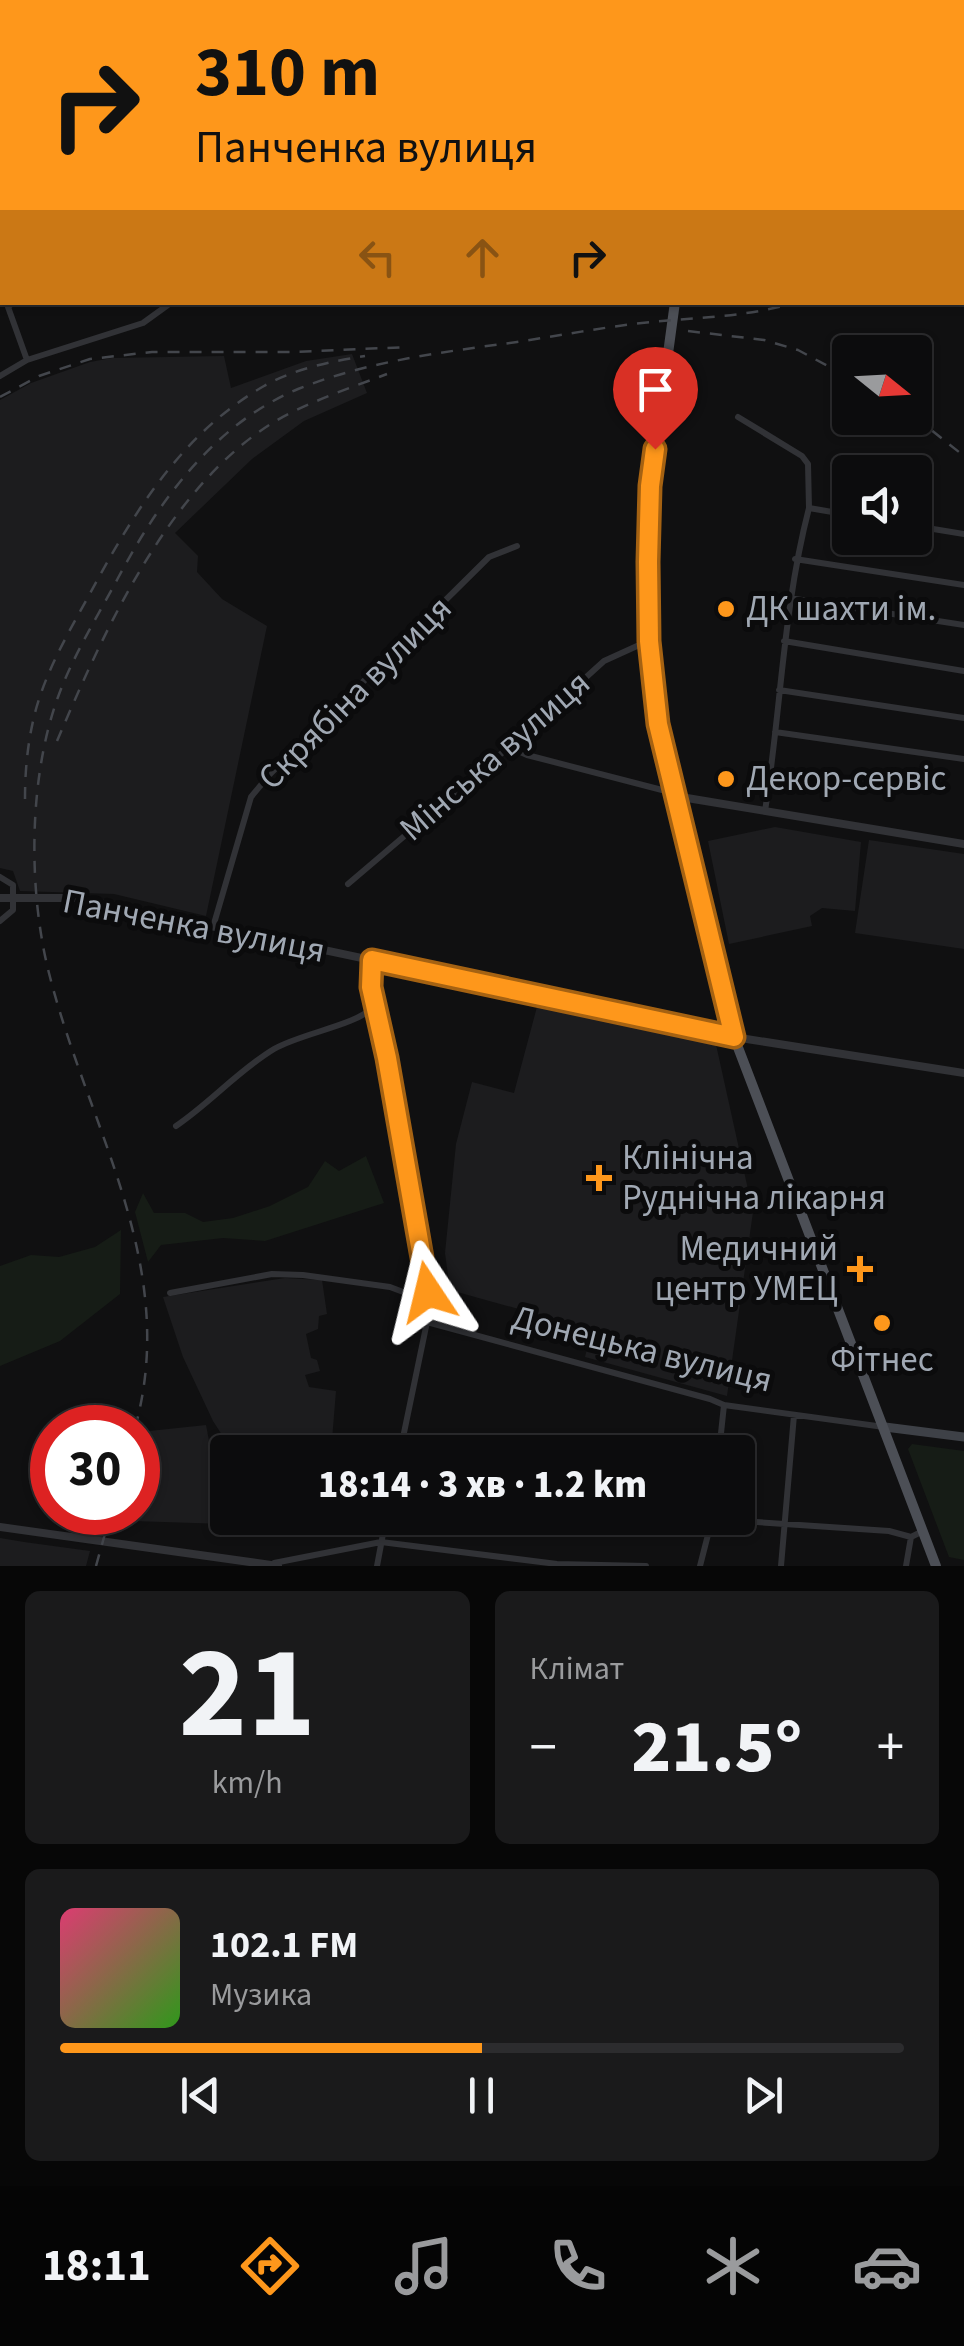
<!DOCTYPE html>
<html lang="uk">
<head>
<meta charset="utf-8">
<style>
	body { margin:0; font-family:"Source Sans 3",sans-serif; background:#1a1a1b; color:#f1f3f6; height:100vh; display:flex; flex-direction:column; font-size:38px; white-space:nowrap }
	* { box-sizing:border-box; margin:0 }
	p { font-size:32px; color:#9a9b9d }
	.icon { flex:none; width:55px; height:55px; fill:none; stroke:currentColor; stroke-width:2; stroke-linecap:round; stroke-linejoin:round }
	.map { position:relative; height:1566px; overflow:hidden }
	.drawer { display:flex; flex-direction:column; gap:25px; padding:25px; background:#070707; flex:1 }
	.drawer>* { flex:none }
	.guide { position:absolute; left:0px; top:0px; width:965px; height:305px; box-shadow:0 2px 8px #0004,0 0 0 2px #2c2c2e; background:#fe971b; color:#111; overflow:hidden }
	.needle { width:65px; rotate:108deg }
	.fabs { position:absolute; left:832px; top:335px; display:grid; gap:20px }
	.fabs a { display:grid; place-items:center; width:100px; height:100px; border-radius:10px; background:#0c0c0d; box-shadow:0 2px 8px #0004,0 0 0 2px #2c2c2e; font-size:50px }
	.speed { position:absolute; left:30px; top:1405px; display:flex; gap:20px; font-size:50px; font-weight:700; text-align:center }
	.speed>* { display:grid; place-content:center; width:130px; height:130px; border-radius:50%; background:#0c0c0d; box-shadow:0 2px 8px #0004,0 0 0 2px #2c2c2e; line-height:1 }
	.speed .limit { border:15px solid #d22; background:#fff; color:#111 }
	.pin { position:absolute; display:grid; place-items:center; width:85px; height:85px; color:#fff; margin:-102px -42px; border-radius:50% 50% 50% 0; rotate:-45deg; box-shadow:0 0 10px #0007 }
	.pin .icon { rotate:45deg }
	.me { position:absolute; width:110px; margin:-55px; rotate:350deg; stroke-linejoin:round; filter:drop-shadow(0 0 8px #0008) }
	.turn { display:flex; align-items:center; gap:35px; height:210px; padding:0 30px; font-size:45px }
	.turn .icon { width:130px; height:130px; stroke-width:2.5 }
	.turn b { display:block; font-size:70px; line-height:85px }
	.lanes { display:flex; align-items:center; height:95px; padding:0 30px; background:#0003; justify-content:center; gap:50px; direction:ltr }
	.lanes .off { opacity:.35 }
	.big { font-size:75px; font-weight:800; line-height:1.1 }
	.drawer .tile { flex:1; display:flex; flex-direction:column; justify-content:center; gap:15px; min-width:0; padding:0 35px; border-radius:15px; background:#1a1a1b }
	.drawer .dial { align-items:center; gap:0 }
	.dial b { font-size:130px; line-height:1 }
	.song { display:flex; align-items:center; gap:30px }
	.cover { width:120px; height:120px; border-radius:15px; background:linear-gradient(135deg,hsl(340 70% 55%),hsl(110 70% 35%)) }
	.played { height:10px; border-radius:5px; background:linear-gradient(90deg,#fe971b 50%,#2c2c2e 50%) }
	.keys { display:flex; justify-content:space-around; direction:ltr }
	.heat { display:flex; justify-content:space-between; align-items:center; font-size:55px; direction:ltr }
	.drawer .tiles { flex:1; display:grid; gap:25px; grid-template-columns:1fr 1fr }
	.tile:last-child { grid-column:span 2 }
	.trip { position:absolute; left:210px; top:1435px; width:545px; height:100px; border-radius:10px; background:#0c0c0d; box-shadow:0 2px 8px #0004,0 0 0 2px #2c2c2e; font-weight:800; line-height:100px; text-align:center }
	.tabs { display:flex; height:160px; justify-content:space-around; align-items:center; background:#050505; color:#9a9b9d }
	.tabs .icon { width:70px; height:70px }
	.tabs .selected { color:#fe971b }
	.tabs b { font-size:45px; color:#f1f3f6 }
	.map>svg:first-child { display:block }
	.built { fill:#1c1c1e }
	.green { fill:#161c16 }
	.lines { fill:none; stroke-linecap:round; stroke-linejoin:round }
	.minor { stroke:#313236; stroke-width:6 }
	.tertiary { stroke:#313236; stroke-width:8 }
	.secondary { stroke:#3e4147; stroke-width:9 }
	.primary { stroke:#4c4f56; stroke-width:10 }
	.rail { stroke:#43464c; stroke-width:2.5; stroke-dasharray:12 10; stroke-linecap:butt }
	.tertiary-bridge { stroke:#313236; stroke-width:8 }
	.route-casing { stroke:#a56212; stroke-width:25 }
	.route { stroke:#fe971b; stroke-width:18 }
	.poi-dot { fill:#fe971b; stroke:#0b0b0c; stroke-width:4 }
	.labels { text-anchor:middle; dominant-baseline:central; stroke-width:10; stroke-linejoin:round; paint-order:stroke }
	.poi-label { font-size:35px; fill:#a0a8b3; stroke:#0b0b0c; text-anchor:start }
	.street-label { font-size:35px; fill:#a0a8b3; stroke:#0b0b0c }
</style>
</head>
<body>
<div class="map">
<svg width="964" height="1566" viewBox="0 0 964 1566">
	<rect width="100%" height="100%" fill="#101011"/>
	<path class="built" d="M352,354L367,393L304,421L252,459L175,533L198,556L197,572L222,599L267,626L206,916L114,894L20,891L13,871L0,868V400L31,383L90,362L112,358L224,356L231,388L306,361Z
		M775,827L861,842L855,911L822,908L810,916L812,926L729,944L708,841Z
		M869,840L964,854V949L855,933Z
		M538,1003L715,1040L753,1212L727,1396L585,1357L591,1333L576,1325L450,1290L445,1253L456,1144L472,1082L514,1093Z
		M285,1278L322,1280L327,1314L319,1316L318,1329L306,1334L311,1358L317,1360L320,1371L305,1375L309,1387L336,1391L331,1452H233L213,1421L183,1357L163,1297Z
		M206,1425L225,1524L133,1521V1513L138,1512L140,1432Z
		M0,1538L24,1542L90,1551L86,1566H0Z"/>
	<path class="green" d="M366,1156L384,1203L265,1241L223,1238L161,1245L148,1262L135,1212L143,1193L154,1213H185L203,1222L233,1218L270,1206L308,1187L325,1161L339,1171Z
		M121,1230L120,1294L60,1341L0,1366V1266L31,1255L59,1257L95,1247Z
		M912,1444L964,1451V1560L949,1557L908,1449Z"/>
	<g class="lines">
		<path class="minor" d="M375,0L377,2
			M480,0L481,2
			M173,2H178
			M0,24L2,23
			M962,51H964
			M0,108L2,107
			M962,215L964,216
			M0,238L2,236
			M14,302L8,307L27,360
			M0,376L27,360L143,323L172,302
			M738,417L802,456L808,464L809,508L850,515
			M915,526L964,534
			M795,559L964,585
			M789,598L964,625
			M784,641L964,671
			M779,690L964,718
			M775,732L964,759
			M509,747L527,755L662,790
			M765,811C781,710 783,608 809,508
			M0,877L13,885V910L0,921
			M348,884L509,747L604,661L648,641
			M213,927L251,797L270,774L489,557L517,546
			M372,960L371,987L387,1058L428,1293L427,1322L400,1452
			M176,1126C210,1103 239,1070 274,1049C302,1033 354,1026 374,1007
			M170,1293L272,1274L303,1275L390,1287L427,1301
			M427,1322L710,1399L724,1405L884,1427
			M719,1452L724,1405
			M712,1519L889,1531L911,1537L923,1531
			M274,1563L381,1542L557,1564L646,1566
			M377,1566L386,1518
			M700,1566L712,1519
			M781,1566L794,1415
			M906,1566L911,1537"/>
		<path class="tertiary" d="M675,796L964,844
			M79,898L734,1037L964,1073
			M0,1527L278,1566"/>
		<path class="secondary" d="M885,1427L964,1437"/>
		<path class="primary" d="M716,2V0
			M675,302L650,486L649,641L659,724L734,1037L936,1566"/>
		<path class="rail" d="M962,280H964
			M688,331L764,340L798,350L850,378
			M0,397L39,376L90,359L152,352H292L409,347
			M915,417L964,456
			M57,741C104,631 169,486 274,422C308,402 350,388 387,374
			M25,799C25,768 28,739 36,709C47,670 67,635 87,599C131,517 180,434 264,386C294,369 332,361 365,356
			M135,1428C180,1266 89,1129 50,977C28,894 28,779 58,697C73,656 97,617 118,578C159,501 214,424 298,389C368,361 443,352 517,342C556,336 594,329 633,324C689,317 741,319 797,302
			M96,1566L111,1512"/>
		<path class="tertiary-bridge" d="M0,898H79"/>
	</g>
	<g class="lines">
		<defs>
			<path id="route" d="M428,1292L387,1058L371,987L372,960L734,1037L658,724L649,641L648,562L650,486L655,449"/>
		</defs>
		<use href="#route" class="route-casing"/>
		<use href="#route" class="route"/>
	</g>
	<g class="poi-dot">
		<circle cx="726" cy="609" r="10"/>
		<circle cx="726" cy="779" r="10"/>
		<path d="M594 1163h10v10h10v10h-10v10h-10v-10h-10v-10h10z"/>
		<path d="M855 1254h10v10h10v10h-10v10h-10v-10h-10v-10h10z"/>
		<circle cx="882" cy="1323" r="10"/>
	</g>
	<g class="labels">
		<g class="poi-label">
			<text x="746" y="609">ДК шахти ім.</text>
			<text x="746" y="779">Декор-сервіс</text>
			<text x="622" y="1158">Клінічна<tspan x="622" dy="40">Руднічна лікарня</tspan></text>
			<text x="838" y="1249" text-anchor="end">Медичний<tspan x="838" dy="40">центр УМЕЦ</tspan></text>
			<text x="882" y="1360" text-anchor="middle">Фітнес</text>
		</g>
		<g class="street-label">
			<text transform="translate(355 693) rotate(-45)">Скрябіна вулиця</text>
			<text transform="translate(495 756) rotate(-41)">Мінська вулиця</text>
			<text transform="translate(194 926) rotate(11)">Панченка вулиця</text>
			<text transform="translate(642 1349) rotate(14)">Донецька вулиця</text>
		</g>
	</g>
</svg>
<div class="fabs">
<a><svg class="needle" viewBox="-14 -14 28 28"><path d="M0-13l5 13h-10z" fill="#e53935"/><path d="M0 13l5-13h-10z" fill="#9a9b9d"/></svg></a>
<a><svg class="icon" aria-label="sound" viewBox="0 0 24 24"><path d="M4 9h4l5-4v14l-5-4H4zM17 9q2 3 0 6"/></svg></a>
</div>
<div class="speed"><div class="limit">30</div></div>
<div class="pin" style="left:655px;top:449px;background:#d93025"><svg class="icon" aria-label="arrive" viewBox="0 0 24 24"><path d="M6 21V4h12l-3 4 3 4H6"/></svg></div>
<svg class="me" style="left:428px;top:1292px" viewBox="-20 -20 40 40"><path d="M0-17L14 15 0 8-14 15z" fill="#fe971b" stroke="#fff" stroke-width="4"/></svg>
<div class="trip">18:14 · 3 хв · 1.2 km</div>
<div class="guide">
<div class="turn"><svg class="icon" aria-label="right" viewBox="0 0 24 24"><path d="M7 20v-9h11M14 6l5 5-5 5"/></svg><div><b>310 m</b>Панченка вулиця</div></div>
<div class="lanes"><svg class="icon off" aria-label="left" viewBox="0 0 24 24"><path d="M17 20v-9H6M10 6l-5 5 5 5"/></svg><svg class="icon off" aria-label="ahead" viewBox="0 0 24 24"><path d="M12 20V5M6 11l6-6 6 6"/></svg><svg class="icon" aria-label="right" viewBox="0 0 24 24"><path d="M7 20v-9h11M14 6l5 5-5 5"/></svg></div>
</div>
</div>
<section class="drawer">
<div class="tiles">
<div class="tile dial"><b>21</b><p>km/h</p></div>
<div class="tile"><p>Клімат</p>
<div class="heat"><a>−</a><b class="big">21.5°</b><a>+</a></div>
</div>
<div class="tile">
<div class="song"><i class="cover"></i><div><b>102.1 FM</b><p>Музика</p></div></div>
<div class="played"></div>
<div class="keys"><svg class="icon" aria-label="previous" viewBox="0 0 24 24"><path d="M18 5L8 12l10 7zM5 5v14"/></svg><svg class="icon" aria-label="pause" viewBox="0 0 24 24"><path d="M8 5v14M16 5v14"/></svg><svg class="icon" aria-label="next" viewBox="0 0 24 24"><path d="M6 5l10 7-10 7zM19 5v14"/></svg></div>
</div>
</div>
</section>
<nav class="tabs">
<b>18:11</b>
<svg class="icon selected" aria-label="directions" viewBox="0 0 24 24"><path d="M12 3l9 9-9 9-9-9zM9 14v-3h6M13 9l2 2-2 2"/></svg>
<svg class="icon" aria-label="music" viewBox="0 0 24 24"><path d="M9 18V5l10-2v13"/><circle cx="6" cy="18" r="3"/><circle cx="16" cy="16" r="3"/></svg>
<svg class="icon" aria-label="phone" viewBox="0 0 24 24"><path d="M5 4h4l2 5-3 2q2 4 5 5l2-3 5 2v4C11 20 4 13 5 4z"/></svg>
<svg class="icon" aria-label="climate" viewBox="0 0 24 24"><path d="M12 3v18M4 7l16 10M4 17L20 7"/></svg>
<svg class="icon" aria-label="car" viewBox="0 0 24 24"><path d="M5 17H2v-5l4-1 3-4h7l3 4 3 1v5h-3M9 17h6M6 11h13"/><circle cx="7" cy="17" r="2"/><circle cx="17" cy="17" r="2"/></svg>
</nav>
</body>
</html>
